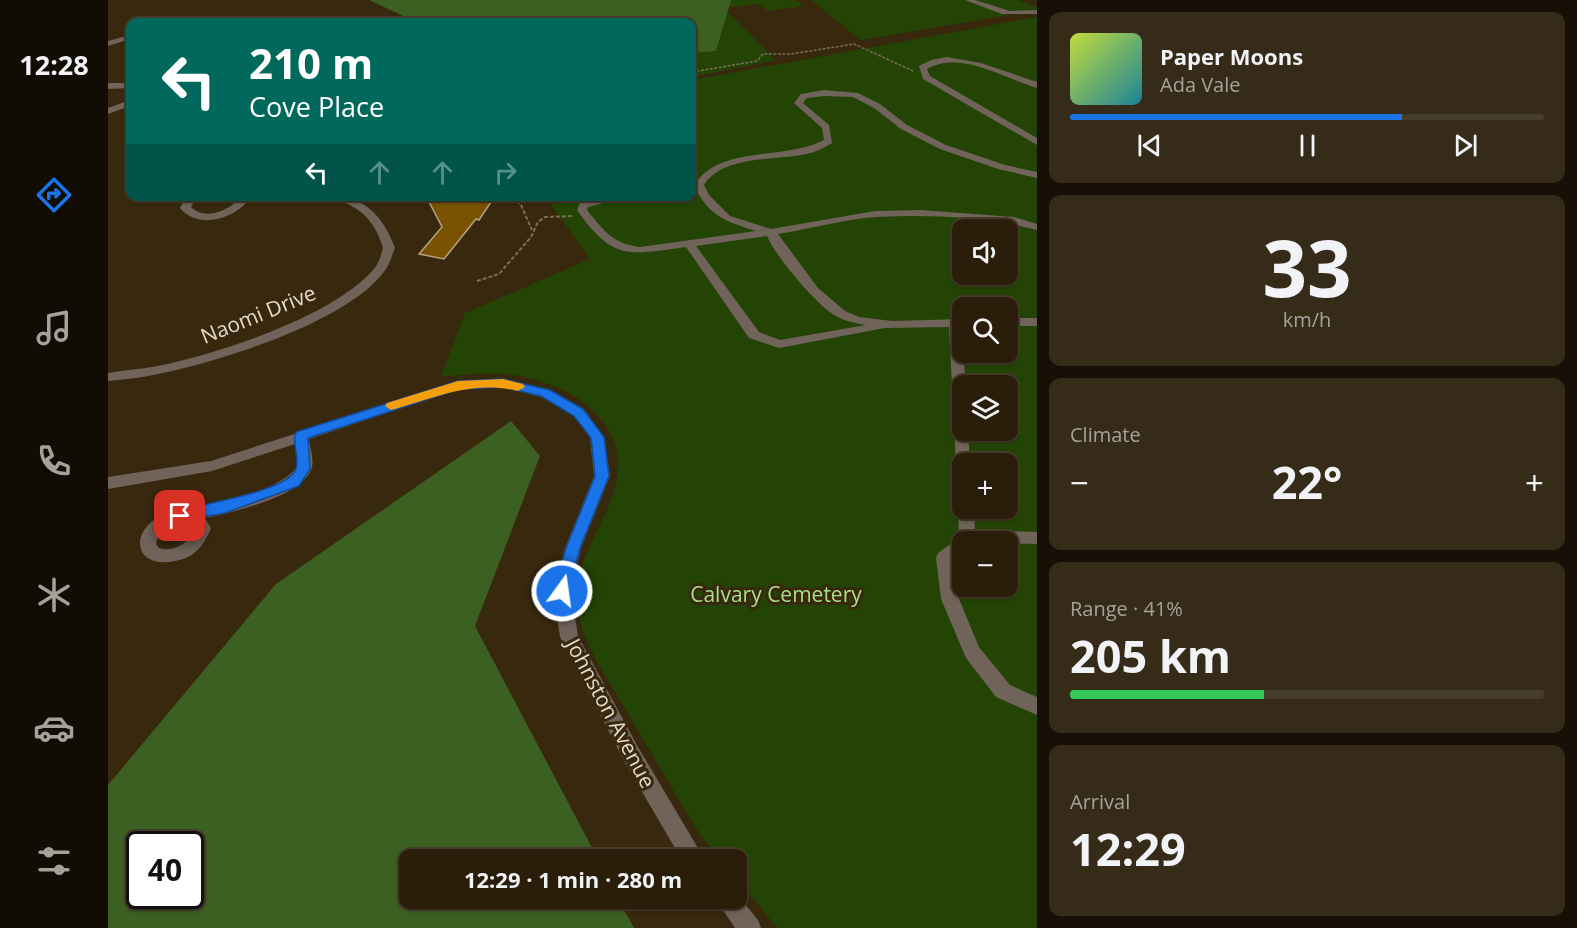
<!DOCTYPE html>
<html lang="en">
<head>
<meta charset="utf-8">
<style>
	body { margin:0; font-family:"Open Sans",sans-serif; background:#362b18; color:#f1f3f6; height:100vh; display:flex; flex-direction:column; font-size:22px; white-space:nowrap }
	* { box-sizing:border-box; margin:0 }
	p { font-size:20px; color:#a5a29c }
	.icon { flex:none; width:33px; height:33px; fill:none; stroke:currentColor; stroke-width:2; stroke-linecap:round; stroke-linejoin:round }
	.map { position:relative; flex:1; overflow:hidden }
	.sheet { display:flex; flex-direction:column; gap:12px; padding:12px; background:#171006; width:540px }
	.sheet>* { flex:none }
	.hud { position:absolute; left:18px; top:18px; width:570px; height:183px; border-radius:12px; box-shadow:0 2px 4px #0004,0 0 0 2px #463c2b; background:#00695c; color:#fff; overflow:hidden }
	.fabs { position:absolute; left:844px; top:219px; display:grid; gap:12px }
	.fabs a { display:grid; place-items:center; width:66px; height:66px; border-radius:12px; background:#2a1e0a; box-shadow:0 2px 4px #0004,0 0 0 2px #463c2b; font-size:30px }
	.speed { position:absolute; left:18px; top:831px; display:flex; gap:12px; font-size:30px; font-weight:700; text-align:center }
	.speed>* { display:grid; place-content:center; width:78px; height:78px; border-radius:50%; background:#2a1e0a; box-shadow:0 2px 4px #0004,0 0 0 2px #463c2b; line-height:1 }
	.speed .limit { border:3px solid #111; border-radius:9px; background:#fff; color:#111 }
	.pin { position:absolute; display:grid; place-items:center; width:51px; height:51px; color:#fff; margin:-26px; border-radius:12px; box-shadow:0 3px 9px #0006 }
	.me { position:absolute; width:66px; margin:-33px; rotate:14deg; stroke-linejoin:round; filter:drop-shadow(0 0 4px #0008) }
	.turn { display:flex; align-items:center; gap:21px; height:126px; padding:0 24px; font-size:27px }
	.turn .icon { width:78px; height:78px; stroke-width:2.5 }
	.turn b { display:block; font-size:42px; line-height:51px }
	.lanes { display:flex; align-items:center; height:57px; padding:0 24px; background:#0003; justify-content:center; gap:30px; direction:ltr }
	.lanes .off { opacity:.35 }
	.big { font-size:45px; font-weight:700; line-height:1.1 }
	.sheet .tile { flex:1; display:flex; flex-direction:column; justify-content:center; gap:9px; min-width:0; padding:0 21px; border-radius:12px; background:#362b18 }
	.sheet .dial { align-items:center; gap:0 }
	.dial b { font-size:78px; line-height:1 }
	.song { display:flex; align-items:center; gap:18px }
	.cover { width:72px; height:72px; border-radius:9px; background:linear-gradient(135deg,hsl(70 70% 55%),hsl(190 70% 35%)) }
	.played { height:6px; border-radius:3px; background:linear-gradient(90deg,#1a73e8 70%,#463c2b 70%) }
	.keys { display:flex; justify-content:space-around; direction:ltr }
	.heat { display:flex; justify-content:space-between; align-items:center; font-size:33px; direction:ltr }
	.charge { height:9px; border-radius:4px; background:linear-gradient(90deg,#34c759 41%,#463c2b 0) }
	.trip { position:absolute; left:291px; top:849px; width:348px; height:60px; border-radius:12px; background:#2a1e0a; box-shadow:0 2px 4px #0004,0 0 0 2px #463c2b; font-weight:700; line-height:60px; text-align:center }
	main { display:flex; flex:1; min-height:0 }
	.tabs { display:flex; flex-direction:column; width:108px; justify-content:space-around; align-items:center; background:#110c04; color:#a5a29c }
	.tabs .icon { width:42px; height:42px }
	.tabs .selected { color:#1a73e8 }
	.tabs b { font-size:27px; color:#f1f3f6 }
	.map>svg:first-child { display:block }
	.green { fill:#234404; fill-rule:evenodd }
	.forest { fill:#3c5f22; fill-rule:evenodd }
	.building { fill:#7a5302; stroke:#b5a184; stroke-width:1.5 }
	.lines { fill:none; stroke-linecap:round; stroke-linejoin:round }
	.path-far1 { stroke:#7b6d58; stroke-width:1.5; stroke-dasharray:3 1.5; stroke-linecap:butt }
	.path { stroke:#7b6d58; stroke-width:2; stroke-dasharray:4 2; stroke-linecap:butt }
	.minor { fill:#6f635a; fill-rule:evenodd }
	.route { fill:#1a73e8; stroke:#114b97; stroke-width:1.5 }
	.slow { fill:#f59e0b }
	.labels { text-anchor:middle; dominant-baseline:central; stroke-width:6; stroke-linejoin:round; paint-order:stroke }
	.street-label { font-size:21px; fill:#e4dacb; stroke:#38280e }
	.park-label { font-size:21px; fill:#a9df87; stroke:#38280e }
</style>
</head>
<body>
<main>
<nav class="tabs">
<b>12:28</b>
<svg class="icon selected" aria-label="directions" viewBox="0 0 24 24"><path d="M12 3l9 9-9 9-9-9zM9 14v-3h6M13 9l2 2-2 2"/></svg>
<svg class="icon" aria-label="music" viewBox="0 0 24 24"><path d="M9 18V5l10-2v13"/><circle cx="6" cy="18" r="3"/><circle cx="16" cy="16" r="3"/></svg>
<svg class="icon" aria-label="phone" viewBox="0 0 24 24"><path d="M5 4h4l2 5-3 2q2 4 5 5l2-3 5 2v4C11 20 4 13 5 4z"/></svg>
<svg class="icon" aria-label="climate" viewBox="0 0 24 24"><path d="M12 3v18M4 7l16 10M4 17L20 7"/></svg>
<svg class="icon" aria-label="car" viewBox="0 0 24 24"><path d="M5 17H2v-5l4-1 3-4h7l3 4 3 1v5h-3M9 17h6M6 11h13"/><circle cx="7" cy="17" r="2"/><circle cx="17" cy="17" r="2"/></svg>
<svg class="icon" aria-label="filters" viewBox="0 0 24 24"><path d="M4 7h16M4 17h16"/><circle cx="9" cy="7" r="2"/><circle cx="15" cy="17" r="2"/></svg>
</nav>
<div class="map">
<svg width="929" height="928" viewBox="0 0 929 928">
	<rect width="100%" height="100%" fill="#38280e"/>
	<path class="green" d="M328,0H688L695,6L660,11L650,4L616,8L668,60L584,77V22Z
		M703,0H910L929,7V10L753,40Z
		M929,17V928H669L629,878L628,860L613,859L592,835C566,792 541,749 515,705C499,677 478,649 471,616C460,568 493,534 506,491C527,424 465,384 406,375C382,371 357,375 333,377L357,313L482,259L438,197L584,196V80ZM855,230H900V274H855ZM855,308H900V352H855ZM855,386H900V430H855ZM855,464H900V508H855ZM855,542H900V586H855Z"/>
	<path class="forest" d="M261,0H623L608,51L584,53V22H308Z
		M403,421L432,456L367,626L490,859L302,860V898L510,899L526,928H0V785L168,584ZM32,844H82V896H32Z"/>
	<path class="building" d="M318,196L357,200L360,196H387L371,220L368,219L336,259L311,254L334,227Z"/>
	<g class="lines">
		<path class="path-far1" d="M584,72L649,61L655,54H683L746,44L805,71"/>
		<path class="path" d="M405,196L413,205L424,230
			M369,281L391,274L423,237L430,222L437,217L464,216"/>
		<path class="minor" d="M857,0H867L902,11L929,10V14H894Z
			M22,35V39L0,46V41Z
			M839,57L873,63L929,82V88C895,78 853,50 819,69L822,76L929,138V145L815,79L811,66L823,60Z
			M0,83H22V88L0,89Z
			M716,90L750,93L772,104L799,125L838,145L897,165L929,172V178L890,169L832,149L793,129L766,108L745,97L716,96L699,98L695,103L721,125L724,143C716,148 708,152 698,154C667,161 615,155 596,185L601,195L622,216L663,229L767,211L813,210L906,217L929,224V230C878,217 822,214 769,217C736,219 702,229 670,234L710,288L737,311L751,317L784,321L855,319L857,386H855V430H860L862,464H855V469L848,464L841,327L777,328L671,348L641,338L578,247C520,255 505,261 469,210L472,203L500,196H522L480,207L479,210C495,230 505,244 532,247L648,231C617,221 600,216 586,185C613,144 676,161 716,140L714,128L686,103L693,94ZM659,236C668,257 707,303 726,315C735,321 747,323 758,325L672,340L651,332L588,246Z
			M22,100V106L0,114V108Z
			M78,196H89L83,207C96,220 117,212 129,201V196H139V202C123,220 89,229 72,208Z
			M222,196C257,196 275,216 287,248C284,255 282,263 278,269C243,321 111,362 50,374C34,378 17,379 0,381V373C17,370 34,369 50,366C112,353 224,317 266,269C271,263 273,255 275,248C269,228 259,213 240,204C234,202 227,200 222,196Z
			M900,318H929V326H900Z
			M395,379L442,390L476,409L496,437L502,476L473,548L463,591L470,636L530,747L597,860H574L516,761L452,637L445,591L457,548L486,476L482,438L466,415L433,397L395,387L351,389L201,439C202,448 206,459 204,467C196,497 124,512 97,518L103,528C99,538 94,547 85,554C71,564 34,569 32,544C31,534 41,522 49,518C59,512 69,511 80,510C108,507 172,490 189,467L187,444L104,471L0,489V477L103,461L350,381ZM72,522L81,523L87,527C83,542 66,553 51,548L48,544C50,531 60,525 72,522Z
			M855,503V508H866L867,530L929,532V544L855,542V552L845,560L851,599L871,647L902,685L929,697V715L888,697L858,658L833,599L828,558L830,553L851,538L850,508Z
			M628,893L650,920L653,928H627L607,898H628Z"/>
	</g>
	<path class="route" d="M395,379L442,390L475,409L496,437L501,476L472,548L460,595H449L446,591L458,548L487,476L483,438L466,416L433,396L395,387L351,389L200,438L202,469L191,486L117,513L72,521L65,516L67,512C90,504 180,492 188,469C192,457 183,443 188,432L350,381Z"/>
	<path class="slow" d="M395,379L415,384L417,387L410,391C363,380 328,398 283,410L277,406L279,403L350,381Z"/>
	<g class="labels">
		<g class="street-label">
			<text transform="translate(150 314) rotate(-22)">Naomi Drive</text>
			<text transform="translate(503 713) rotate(62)">Johnston Avenue</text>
		</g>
		<g class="park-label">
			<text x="668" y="594">Calvary Cemetery</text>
		</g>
	</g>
</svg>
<div class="fabs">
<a><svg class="icon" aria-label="sound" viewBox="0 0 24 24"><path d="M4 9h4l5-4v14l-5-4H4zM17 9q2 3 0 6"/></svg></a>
<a><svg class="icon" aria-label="search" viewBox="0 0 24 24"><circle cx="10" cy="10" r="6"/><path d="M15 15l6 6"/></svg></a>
<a><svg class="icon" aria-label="layers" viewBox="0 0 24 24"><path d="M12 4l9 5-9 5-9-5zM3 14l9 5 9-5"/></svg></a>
<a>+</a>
<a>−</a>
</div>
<div class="speed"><div class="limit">40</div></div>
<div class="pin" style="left:72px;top:516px;background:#d93025"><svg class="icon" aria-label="arrive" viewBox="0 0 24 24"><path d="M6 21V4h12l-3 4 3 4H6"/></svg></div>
<svg class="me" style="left:454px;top:591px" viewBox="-20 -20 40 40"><circle r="17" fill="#1a73e8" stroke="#fff" stroke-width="3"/><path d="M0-11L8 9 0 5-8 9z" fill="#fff"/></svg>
<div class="trip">12:29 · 1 min · 280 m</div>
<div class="hud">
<div class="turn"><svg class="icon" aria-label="left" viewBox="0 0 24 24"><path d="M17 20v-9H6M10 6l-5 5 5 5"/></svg><div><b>210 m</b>Cove Place</div></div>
<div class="lanes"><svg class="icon" aria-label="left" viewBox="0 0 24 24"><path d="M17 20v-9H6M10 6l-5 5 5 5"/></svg><svg class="icon off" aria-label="ahead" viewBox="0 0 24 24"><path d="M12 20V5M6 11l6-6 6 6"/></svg><svg class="icon off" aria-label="ahead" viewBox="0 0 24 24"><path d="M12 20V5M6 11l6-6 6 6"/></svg><svg class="icon off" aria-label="right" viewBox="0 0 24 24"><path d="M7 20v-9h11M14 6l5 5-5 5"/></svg></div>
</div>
</div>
<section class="sheet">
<div class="tile">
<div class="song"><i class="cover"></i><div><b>Paper Moons</b><p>Ada Vale</p></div></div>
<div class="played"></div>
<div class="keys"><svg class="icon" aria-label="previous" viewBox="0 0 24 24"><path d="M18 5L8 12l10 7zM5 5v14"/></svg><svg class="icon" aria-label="pause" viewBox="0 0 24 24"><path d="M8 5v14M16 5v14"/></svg><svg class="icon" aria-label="next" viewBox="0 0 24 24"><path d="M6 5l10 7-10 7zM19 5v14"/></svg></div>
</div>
<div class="tile dial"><b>33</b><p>km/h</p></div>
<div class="tile"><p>Climate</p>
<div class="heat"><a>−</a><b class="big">22°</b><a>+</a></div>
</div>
<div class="tile"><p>Range · 41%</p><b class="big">205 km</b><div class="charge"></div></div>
<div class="tile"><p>Arrival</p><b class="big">12:29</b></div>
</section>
</main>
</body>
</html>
